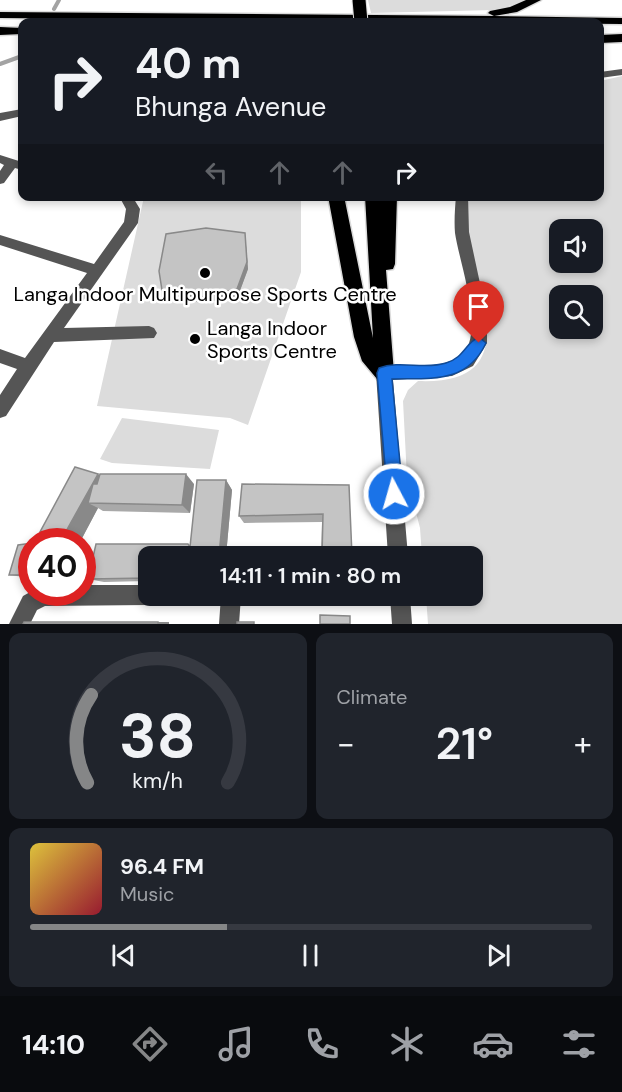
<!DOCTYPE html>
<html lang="en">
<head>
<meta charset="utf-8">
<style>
	body { margin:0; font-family:"DM Sans",sans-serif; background:#20242c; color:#f1f3f6; height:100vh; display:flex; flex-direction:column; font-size:22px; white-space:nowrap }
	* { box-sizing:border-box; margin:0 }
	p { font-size:20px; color:#9ea1a6 }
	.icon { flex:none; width:33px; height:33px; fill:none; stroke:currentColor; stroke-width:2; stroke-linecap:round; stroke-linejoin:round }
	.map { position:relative; height:624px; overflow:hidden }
	.panel { display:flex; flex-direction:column; gap:9px; padding:9px; background:#0d0f14; flex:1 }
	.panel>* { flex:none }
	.top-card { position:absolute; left:18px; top:18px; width:586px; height:183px; border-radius:12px; box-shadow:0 3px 9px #0003; background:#171b24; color:#f1f3f6; overflow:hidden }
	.fabs { position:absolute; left:549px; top:219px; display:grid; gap:12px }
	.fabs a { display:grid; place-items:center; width:54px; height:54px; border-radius:12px; background:#171b24; box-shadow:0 3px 9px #0003; font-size:30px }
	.speed { position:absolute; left:18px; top:528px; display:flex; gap:12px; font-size:30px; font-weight:700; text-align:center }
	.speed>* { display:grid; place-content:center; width:78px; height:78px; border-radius:50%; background:#171b24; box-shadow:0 3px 9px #0003; line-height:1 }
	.speed .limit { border:9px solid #d22; background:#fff; color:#111 }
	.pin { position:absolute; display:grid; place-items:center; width:51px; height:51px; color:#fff; margin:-62px -26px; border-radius:50% 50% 50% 0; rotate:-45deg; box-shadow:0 0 6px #0007 }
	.pin .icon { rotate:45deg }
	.me { position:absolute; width:66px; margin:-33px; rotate:354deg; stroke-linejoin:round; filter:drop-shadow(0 0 4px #0008) }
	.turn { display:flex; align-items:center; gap:21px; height:126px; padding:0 18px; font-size:27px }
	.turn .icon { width:78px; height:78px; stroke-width:2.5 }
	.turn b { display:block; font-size:42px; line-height:51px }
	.lanes { display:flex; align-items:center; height:57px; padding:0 18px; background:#0003; justify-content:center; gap:30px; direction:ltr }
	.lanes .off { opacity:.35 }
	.big { font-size:45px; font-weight:600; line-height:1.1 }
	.panel .widget { flex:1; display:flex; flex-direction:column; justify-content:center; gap:9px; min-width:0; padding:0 21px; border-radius:12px; background:#20242c }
	.panel .dial { align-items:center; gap:0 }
	.dial svg { height:156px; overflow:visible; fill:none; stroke:#363941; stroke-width:7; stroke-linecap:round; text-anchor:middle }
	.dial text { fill:#f1f3f6; stroke:none }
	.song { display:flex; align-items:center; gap:18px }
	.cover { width:72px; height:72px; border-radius:9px; background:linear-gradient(135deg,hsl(50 70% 55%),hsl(350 70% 35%)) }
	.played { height:6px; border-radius:3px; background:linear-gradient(90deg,#858687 35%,#363941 35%) }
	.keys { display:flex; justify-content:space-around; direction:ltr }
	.heat { display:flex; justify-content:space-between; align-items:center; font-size:33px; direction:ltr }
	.panel .tiles { flex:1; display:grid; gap:9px; grid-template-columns:1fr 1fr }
	.widget:last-child { grid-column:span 2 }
	.trip { position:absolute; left:138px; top:546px; width:345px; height:60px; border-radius:12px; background:#171b24; box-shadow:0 3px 9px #0003; font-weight:600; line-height:60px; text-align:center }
	.menu { display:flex; height:96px; justify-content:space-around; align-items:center; background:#090b0e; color:#9ea1a6 }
	.menu .icon { width:42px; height:42px }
	.menu .selected { color:#858687 }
	.menu b { font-size:27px; color:#f1f3f6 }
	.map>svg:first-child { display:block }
	.green { fill:#dcdcdc; fill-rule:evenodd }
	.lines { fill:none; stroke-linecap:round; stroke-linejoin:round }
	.stream { stroke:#a3a3a3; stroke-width:4 }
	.highway-casing { stroke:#dbdbdb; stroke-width:3 }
	.minor { fill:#555; fill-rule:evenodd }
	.highway { fill:#000; fill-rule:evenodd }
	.highway-bridge-casing { stroke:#dbdbdb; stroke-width:15; stroke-linecap:butt }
	.highway-bridge { stroke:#000; stroke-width:13 }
	.wall { fill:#a9a9a9 }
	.shaded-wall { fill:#898989 }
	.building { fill:#c4c4c4; stroke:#898989; stroke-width:1.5 }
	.route { fill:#1a73e8; stroke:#114b97; stroke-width:1.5 }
	.poi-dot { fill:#000; stroke:#fff; stroke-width:2 }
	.labels { text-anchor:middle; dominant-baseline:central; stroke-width:5; stroke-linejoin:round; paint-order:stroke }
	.poi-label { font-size:20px; fill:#000; stroke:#fff }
</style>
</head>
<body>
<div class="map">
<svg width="622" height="624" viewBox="0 0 622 624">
	<rect width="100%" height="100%" fill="#fff"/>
	<path class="green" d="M368,0H528L495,10L371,13Z
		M622,76V624H428L426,596H472V556H422L420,528L407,478L403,401L408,390L418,381C544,386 456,264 468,197L600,196V81ZM560,230H592V262H560ZM560,296H592V328H560Z
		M144,197H301V272L248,425L230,418L97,406Z
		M122,418L219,430L210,469L112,463L100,459Z"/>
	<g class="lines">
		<path class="stream" d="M54,9L59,0
			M0,64L22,56"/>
		<defs>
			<path id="highway" d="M526,0H541L517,12L494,16L622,18V24L0,18V12L494,16L488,13L490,11L510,7Z
				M0,27L22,28V34L0,35Z
				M622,34V42L600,43V35Z
				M328,196H344L373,338L365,196H381V201V196H397L395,264L393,269L386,270L394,373L391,379L384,382L377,379L362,361L354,337Z"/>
		</defs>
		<use href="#highway" class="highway-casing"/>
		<path class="minor" d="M622,69V75L600,78V72Z
			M22,109V116L0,121V113Z
			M0,155L22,162V170L15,168L4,183L0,184V171L4,165L0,163Z
			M119,196H132L140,209L138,223L64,328L149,326L154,328L157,333L154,338L54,342L6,416L0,418V395L17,369L0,363V349L25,358L87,273L0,245V235L94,264L124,222L126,209Z
			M456,196H468L469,232L487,316V343L473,366L452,376L393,380L408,556H388L376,373L378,368L384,366C407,365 441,370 460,356C487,337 459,262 455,233C454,221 455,208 456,196Z
			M82,585H148V596H158L155,602L148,605L45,606L37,610L30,624H9L23,596L32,591L82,592Z
			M221,596H241L239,624H219Z
			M390,596H410L412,624H392Z"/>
		<use href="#highway" class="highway"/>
		<defs>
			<path id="highway-bridge" d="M359,0L361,22"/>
		</defs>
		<use href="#highway-bridge" class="highway-bridge-casing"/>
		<use href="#highway-bridge" class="highway-bridge"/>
	</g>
	<path class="wall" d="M245,233L248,269L238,296L203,303L165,297L162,290Z
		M99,475L194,484L190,513L103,511L98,508L80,542H60L46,535Z
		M197,480H226L232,490L226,556H148V581L104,582L88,579L96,544H188L190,546Z
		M349,485L352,556H321L322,522L244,523L239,516Z
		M32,543V578L9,575Z"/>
	<path class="shaded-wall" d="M245,233L248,269L238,296L203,303L201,297Z
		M98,474L111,483L88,503L98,508L80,542H60Z
		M186,474L194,484L190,513L182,505Z
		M226,480L232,490L226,556H219Z
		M158,622H169V624H158Z"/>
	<path class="building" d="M206,228L245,233L247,262L237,289L201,297L162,290L159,271L166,234Z
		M75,467L98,474L60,542H42L46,535L40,532Z
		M100,474H186L182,505L88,503L93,484H97Z
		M197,480H226L219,556H148V578L88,579L96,544H188L190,547Z
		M242,484L349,485L352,556H322L323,514L239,516Z
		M32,543V575H9L18,545Z
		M320,615L350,616V624H320Z
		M24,622H158V624H23Z
		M237,622H254V624H237Z"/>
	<path class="route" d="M479,337L486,343C467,384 431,378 392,379L403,494L400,500L394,502L388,500L377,373L379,368C400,360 425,370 446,363C464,358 466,342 479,337Z"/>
	<g class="poi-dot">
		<circle cx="205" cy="273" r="6"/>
		<circle cx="195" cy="339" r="6"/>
	</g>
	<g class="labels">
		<g class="poi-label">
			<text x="205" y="294">Langa Indoor Multipurpose Sports Centre</text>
			<text x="207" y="328" text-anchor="start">Langa Indoor<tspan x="207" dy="23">Sports Centre</tspan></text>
		</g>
	</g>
</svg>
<div class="fabs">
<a><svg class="icon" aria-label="sound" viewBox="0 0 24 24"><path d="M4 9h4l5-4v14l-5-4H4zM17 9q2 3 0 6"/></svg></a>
<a><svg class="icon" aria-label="search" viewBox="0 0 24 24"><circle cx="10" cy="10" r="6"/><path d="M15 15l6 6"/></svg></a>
</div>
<div class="speed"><div class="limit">40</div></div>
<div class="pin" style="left:479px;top:343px;background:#d93025"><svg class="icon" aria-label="arrive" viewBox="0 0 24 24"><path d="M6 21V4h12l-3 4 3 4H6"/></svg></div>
<svg class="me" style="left:394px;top:494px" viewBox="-20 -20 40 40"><circle r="17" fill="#1a73e8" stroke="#fff" stroke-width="3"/><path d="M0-11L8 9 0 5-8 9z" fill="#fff"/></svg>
<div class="trip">14:11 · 1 min · 80 m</div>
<div class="top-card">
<div class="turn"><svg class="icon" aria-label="right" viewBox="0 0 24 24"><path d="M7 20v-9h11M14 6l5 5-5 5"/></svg><div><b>40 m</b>Bhunga Avenue</div></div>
<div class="lanes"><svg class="icon off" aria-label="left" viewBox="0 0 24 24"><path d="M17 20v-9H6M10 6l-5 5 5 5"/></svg><svg class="icon off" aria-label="ahead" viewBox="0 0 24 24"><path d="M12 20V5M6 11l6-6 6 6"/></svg><svg class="icon off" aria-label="ahead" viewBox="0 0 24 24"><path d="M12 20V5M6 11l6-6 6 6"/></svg><svg class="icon" aria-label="right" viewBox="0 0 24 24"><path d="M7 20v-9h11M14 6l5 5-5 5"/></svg></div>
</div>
</div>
<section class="panel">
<div class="tiles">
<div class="widget dial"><svg viewBox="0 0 100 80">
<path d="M14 69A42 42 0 1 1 86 69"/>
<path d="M14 69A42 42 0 0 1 16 24" stroke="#858687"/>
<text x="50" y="56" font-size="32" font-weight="700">38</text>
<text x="50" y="72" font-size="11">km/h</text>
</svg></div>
<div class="widget"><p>Climate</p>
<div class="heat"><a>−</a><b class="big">21°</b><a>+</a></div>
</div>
<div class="widget">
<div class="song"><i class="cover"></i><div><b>96.4 FM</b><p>Music</p></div></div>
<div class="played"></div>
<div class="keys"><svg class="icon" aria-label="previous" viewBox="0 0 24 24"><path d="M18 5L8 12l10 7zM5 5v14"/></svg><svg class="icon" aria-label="pause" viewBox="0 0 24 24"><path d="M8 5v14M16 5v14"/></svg><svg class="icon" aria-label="next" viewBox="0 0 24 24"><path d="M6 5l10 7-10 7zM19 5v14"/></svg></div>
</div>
</div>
</section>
<nav class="menu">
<b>14:10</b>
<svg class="icon selected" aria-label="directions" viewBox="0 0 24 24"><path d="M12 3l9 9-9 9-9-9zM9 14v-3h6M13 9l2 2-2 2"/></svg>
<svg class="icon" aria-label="music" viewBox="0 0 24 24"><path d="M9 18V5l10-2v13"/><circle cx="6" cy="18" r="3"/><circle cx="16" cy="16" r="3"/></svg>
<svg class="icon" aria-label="phone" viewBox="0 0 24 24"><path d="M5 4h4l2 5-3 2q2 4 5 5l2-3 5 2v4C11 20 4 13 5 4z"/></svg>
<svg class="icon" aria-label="climate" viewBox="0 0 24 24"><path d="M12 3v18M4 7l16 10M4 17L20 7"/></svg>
<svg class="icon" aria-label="car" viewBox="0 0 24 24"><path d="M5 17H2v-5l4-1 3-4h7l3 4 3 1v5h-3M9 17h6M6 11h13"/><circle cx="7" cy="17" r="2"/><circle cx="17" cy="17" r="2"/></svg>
<svg class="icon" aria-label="filters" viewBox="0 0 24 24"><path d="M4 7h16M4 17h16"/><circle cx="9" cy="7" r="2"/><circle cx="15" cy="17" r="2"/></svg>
</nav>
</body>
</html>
